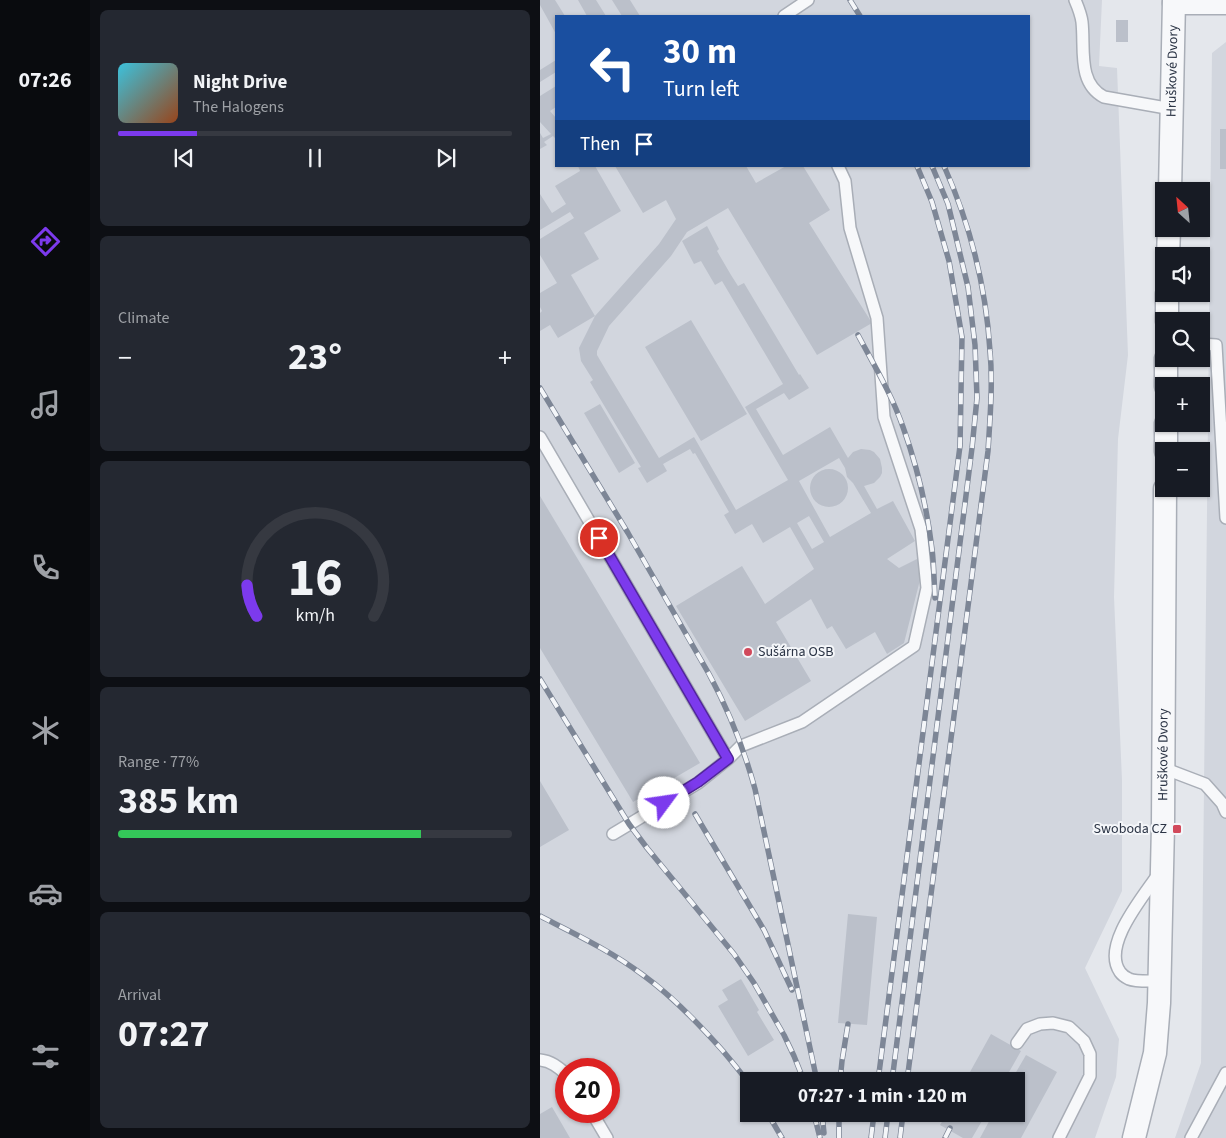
<!DOCTYPE html>
<html lang="en">
<head>
<meta charset="utf-8">
<style>
	body { margin:0; font-family:"Source Sans 3",sans-serif; background:#242831; color:#f1f3f6; height:100vh; display:flex; flex-direction:column; font-size:19px; white-space:nowrap }
	* { box-sizing:border-box; margin:0 }
	p { font-size:16px; color:#9ea1a6 }
	.icon { flex:none; width:28px; height:28px; fill:none; stroke:currentColor; stroke-width:2; stroke-linecap:round; stroke-linejoin:round }
	.map { position:relative; flex:1; overflow:hidden }
	.panel { display:flex; flex-direction:column; gap:10px; padding:10px; background:#0d0f14; width:450px }
	.panel>* { flex:none }
	.guide { position:absolute; left:15px; top:15px; width:475px; height:152px; border-radius:0px; box-shadow:0 1px 4px #0004; background:#1a4fa0; color:#fff; overflow:hidden }
	.needle { width:32px; rotate:333deg }
	.controls { position:absolute; left:615px; top:182px; display:grid; gap:10px }
	.controls a { display:grid; place-items:center; width:55px; height:55px; border-radius:0px; background:#171b24; box-shadow:0 1px 4px #0004; font-size:25px }
	.speed { position:absolute; left:15px; top:1058px; display:flex; gap:10px; font-size:25px; font-weight:700; text-align:center }
	.speed>* { display:grid; place-content:center; width:65px; height:65px; border-radius:50%; background:#171b24; box-shadow:0 1px 4px #0004; line-height:1 }
	.speed .limit { border:8px solid #d22; background:#fff; color:#111 }
	.pin { position:absolute; display:grid; place-items:center; width:42px; height:42px; color:#fff; margin:-21px; border:2px solid #fff; border-radius:50%; box-shadow:0 1px 5px #0007 }
	.me { position:absolute; width:55px; margin:-28px; rotate:59deg; stroke-linejoin:round; filter:drop-shadow(0 0 4px #0008) }
	.turn { display:flex; align-items:center; gap:18px; height:105px; padding:0 25px; font-size:22px }
	.turn .icon { width:65px; height:65px; stroke-width:2.5 }
	.turn b { display:block; font-size:35px; line-height:42px }
	.then { display:flex; align-items:center; height:48px; padding:0 25px; background:#0003; gap:10px; font-size:19px }
	.big { font-size:38px; font-weight:700; line-height:1.1 }
	.panel .widget { flex:1; display:flex; flex-direction:column; justify-content:center; gap:8px; min-width:0; padding:0 18px; border-radius:8px; background:#242831 }
	.panel .dial { align-items:center; gap:0 }
	.dial svg { height:130px; overflow:visible; fill:none; stroke:#363941; stroke-width:7; stroke-linecap:round; text-anchor:middle }
	.dial text { fill:#f1f3f6; stroke:none }
	.song { display:flex; align-items:center; gap:15px }
	.cover { width:60px; height:60px; border-radius:8px; background:linear-gradient(135deg,hsl(190 70% 55%),hsl(20 70% 35%)) }
	.played { height:5px; border-radius:2px; background:linear-gradient(90deg,#7c3aed 20%,#363941 20%) }
	.keys { display:flex; justify-content:space-around; direction:ltr }
	.heat { display:flex; justify-content:space-between; align-items:center; font-size:28px; direction:ltr }
	.charge { height:8px; border-radius:4px; background:linear-gradient(90deg,#34c759 77%,#363941 0) }
	.trip { position:absolute; left:200px; top:1072px; width:285px; height:50px; border-radius:0px; background:#171b24; box-shadow:0 1px 4px #0004; font-weight:700; line-height:50px; text-align:center }
	main { display:flex; flex:1; min-height:0 }
	.dock { display:flex; flex-direction:column; width:90px; justify-content:space-around; align-items:center; background:#090b0e; color:#9ea1a6 }
	.dock .icon { width:35px; height:35px }
	.dock .selected { color:#7c3aed }
	.dock b { font-size:22px; color:#f1f3f6 }
	.map>svg:first-child { display:block }
	.built { fill:#d2d6de; fill-rule:evenodd }
	.building { fill:#bbc0ca; fill-rule:evenodd }
	.lines { fill:none; stroke-linecap:round; stroke-linejoin:round }
	.lane-casing { stroke:#a9aeb7; stroke-width:14 }
	.street-casing { stroke:#a9aeb7; stroke-width:25 }
	.lane { stroke:#f7f8fa; stroke-width:11 }
	.street { stroke:#f7f8fa; stroke-width:22 }
	.rail-casing { stroke:#7d8696; stroke-width:5.5 }
	.rail { stroke:#f4f6f9; stroke-width:4; stroke-dasharray:11; stroke-linecap:butt }
	.route-casing { stroke:#51269a; stroke-width:12 }
	.route { stroke:#7c3aed; stroke-width:9 }
	.poi-dot { fill:#d1495b; stroke:#f4f6f9; stroke-width:2 }
	.labels { text-anchor:middle; dominant-baseline:central; stroke-width:4; stroke-linejoin:round; paint-order:stroke }
	.street-label { font-size:14px; fill:#2b3445; stroke:#f4f6f9 }
	.poi-label { font-size:14px; fill:#2b3445; stroke:#f4f6f9; text-anchor:start }
</style>
</head>
<body>
<main>
<nav class="dock">
<b>07:26</b>
<svg class="icon selected" aria-label="directions" viewBox="0 0 24 24"><path d="M12 3l9 9-9 9-9-9zM9 14v-3h6M13 9l2 2-2 2"/></svg>
<svg class="icon" aria-label="music" viewBox="0 0 24 24"><path d="M9 18V5l10-2v13"/><circle cx="6" cy="18" r="3"/><circle cx="16" cy="16" r="3"/></svg>
<svg class="icon" aria-label="phone" viewBox="0 0 24 24"><path d="M5 4h4l2 5-3 2q2 4 5 5l2-3 5 2v4C11 20 4 13 5 4z"/></svg>
<svg class="icon" aria-label="climate" viewBox="0 0 24 24"><path d="M12 3v18M4 7l16 10M4 17L20 7"/></svg>
<svg class="icon" aria-label="car" viewBox="0 0 24 24"><path d="M5 17H2v-5l4-1 3-4h7l3 4 3 1v5h-3M9 17h6M6 11h13"/><circle cx="7" cy="17" r="2"/><circle cx="17" cy="17" r="2"/></svg>
<svg class="icon" aria-label="filters" viewBox="0 0 24 24"><path d="M4 7h16M4 17h16"/><circle cx="9" cy="7" r="2"/><circle cx="15" cy="17" r="2"/></svg>
</nav>
<section class="panel">
<div class="widget">
<div class="song"><i class="cover"></i><div><b>Night Drive</b><p>The Halogens</p></div></div>
<div class="played"></div>
<div class="keys"><svg class="icon" aria-label="previous" viewBox="0 0 24 24"><path d="M18 5L8 12l10 7zM5 5v14"/></svg><svg class="icon" aria-label="pause" viewBox="0 0 24 24"><path d="M8 5v14M16 5v14"/></svg><svg class="icon" aria-label="next" viewBox="0 0 24 24"><path d="M6 5l10 7-10 7zM19 5v14"/></svg></div>
</div>
<div class="widget"><p>Climate</p>
<div class="heat"><a>−</a><b class="big">23°</b><a>+</a></div>
</div>
<div class="widget dial"><svg viewBox="0 0 100 80">
<path d="M14 69A42 42 0 1 1 86 69"/>
<path d="M14 69A42 42 0 0 1 8 50" stroke="#7c3aed"/>
<text x="50" y="56" font-size="32" font-weight="700">16</text>
<text x="50" y="72" font-size="11">km/h</text>
</svg></div>
<div class="widget"><p>Range · 77%</p><b class="big">385 km</b><div class="charge"></div></div>
<div class="widget"><p>Arrival</p><b class="big">07:27</b></div>
</section>
<div class="map">
<svg width="686" height="1138" viewBox="0 0 686 1138">
	<rect width="100%" height="100%" fill="#e4e7ec"/>
	<path class="built" d="M0,0H562L559,66L577,68L588,355L578,439L574,597L582,780V891L545,968L579,1039L576,1077L555,1138H0ZM16,16H489V166H16ZM26,1069H69V1111H26ZM209,1081H476V1114H209Z
		M686,42V1138H635L661,1063L672,53Z"/>
	<path class="building" d="M0,0H15L25,16H16V34L0,5Z
		M38,0H56L66,16H47Z
		M72,0H90L100,16H82Z
		M576,20H588V42H576Z
		M16,60V72L0,82V70Z
		M16,86V107L10,111L16,118V139L13,136L4,142L7,145L0,149V133L3,138L11,134L0,122V96Z
		M680,129H686V169H680Z
		M38,166H55L81,211L44,233L59,259L31,275L55,316L18,338L10,325L0,331V313L2,311L0,307V293L17,283L0,255V239L34,218L30,212L0,230V194L12,213L26,204L15,186L40,171Z
		M75,166H206L216,183L246,166H263L290,210L269,223L332,323L277,355L188,208L147,232L131,256L69,326L57,351V355L67,372L119,458L154,437L196,510L248,480L205,407L243,384L182,281L175,285L161,261L154,264L142,241L167,226L179,249L177,251L191,275L198,286L204,283L259,375L260,374L269,388L249,400L244,393L216,409L243,455L290,427L308,458L313,452L321,449L330,450L334,452L340,459L342,468V473L340,477L334,483L324,486L337,509L353,501L375,541L347,559L359,568L381,557V576L364,643L347,654L335,632L306,649L292,626L287,629L271,599L236,622L271,681L205,721L136,606L202,566L225,604L274,569L250,527L223,543L212,524L195,534L184,515L189,512L155,453L153,454L150,449L123,464L127,471L107,483L98,468L101,467L50,382L53,380L41,361L39,348L55,316L119,244L136,219L126,200L103,213ZM299,458L305,468L307,477L313,483L331,513L290,537L259,481ZM269,516L284,542L272,549L257,523Z
		M151,320L207,414L161,441L105,347Z
		M60,404L95,463L79,473L44,413Z
		M270 488a19 19 0 1 1 38 0a19 19 0 1 1-38 0Z
		M0,496L160,763L93,802L0,648Z
		M0,781L29,830L0,847Z
		M308,914L337,917L327,1025L298,1023Z
		M201,979L219,1010L217,1012L234,1040L208,1056L178,1006L188,1000L182,990Z
		M451,1034L481,1051L464,1081H425Z
		M486,1055L517,1072L481,1138H440L453,1114H476V1081H471Z
		M12,1107L30,1138H0V1114Z
		M407,1114H446L432,1138H423L400,1125Z"/>
	<g class="lines">
		<defs>
			<path id="lane" d="M535,0C538,7 541,14 542,22C545,48 537,83 564,97L632,109
				M244,16L268,0
				M661,344L676,345L686,518
				M0,437L188,759L158,783L73,834
				M188,759L201,746L262,722L374,646L387,588L381,529L344,417L337,318L310,228L305,181L298,166
				M623,768L665,784L682,803L686,812
				M619,873C604,896 561,945 580,972C582,975 585,977 589,979C596,982 611,981 620,981
				M477,1043L487,1029L500,1024L513,1023L529,1027L544,1041L550,1054V1076L519,1138
				M0,1060C11,1061 18,1067 26,1074
				M51,1111L67,1138
				M651,1138L686,1073"/>
			<g id="street">
				<path d="M634,3H686"/>
				<path id="s1" d="M630,191L634,0"/>
				<path d="M628,256L629,229"/>
				<path d="M627,321V294"/>
				<path d="M626,386V359"/>
				<path d="M626,451V424"/>
				<path id="s2" d="M594,1138L615,1053L619,1003L623,825L625,489"/>
			</g>
		</defs>
		<use href="#lane" class="lane-casing"/>
		<use href="#street" class="street-casing"/>
		<use href="#lane" class="lane"/>
		<use href="#street" class="street"/>
		<defs>
			<path id="rail" d="M310,0L320,16
				M318,335C334,365 352,395 363,427C377,466 387,508 392,549C394,565 394,582 395,598
				M0,388L88,533L169,674C189,711 204,749 215,789L277,1081
				M0,679L89,824L107,848L194,954L214,983L244,1035L254,1056L264,1081
				M155,814L224,930L252,990
				M0,916C35,934 71,951 103,975C132,996 159,1024 183,1051C192,1062 201,1072 209,1084
				M300,1081L302,1061L308,1024
				M338,1081L420,446L422,337L409,261L392,202L377,166
				M352,1081L432,448L437,398L435,345L428,287L408,204L392,166
				M367,1081L448,451C450,418 453,384 450,351C446,287 430,224 404,166
				M228,1114L242,1138
				M274,1114L280,1138
				M282,1114L284,1133
				M299,1138V1114
				M331,1138L334,1114
				M345,1138L348,1114
				M360,1138L363,1114
				M405,1138L410,1128"/>
		</defs>
		<use href="#rail" class="rail-casing"/>
		<use href="#rail" class="rail"/>
	</g>
	<g class="lines">
		<defs>
			<path id="route" d="M59,538L188,759L158,782L124,803"/>
		</defs>
		<use href="#route" class="route-casing"/>
		<use href="#route" class="route"/>
	</g>
	<g class="poi-dot">
		<circle cx="208" cy="652" r="5"/>
		<rect x="632" y="824" width="10" height="10" rx="2.5"/>
	</g>
	<g class="labels">
		<g class="street-label">
			<text stroke="none"><textPath href="#s1" startOffset="120">Hruškové Dvory</textPath></text>
			<text stroke="none"><textPath href="#s2" startOffset="386">Hruškové Dvory</textPath></text>
		</g>
		<g class="poi-label">
			<text x="218" y="652">Sušárna OSB</text>
			<text x="627" y="829" text-anchor="end">Swoboda CZ</text>
		</g>
	</g>
</svg>
<div class="controls">
<a><svg class="needle" viewBox="-14 -14 28 28"><path d="M0-13l5 13h-10z" fill="#e53935"/><path d="M0 13l5-13h-10z" fill="#9ea1a6"/></svg></a>
<a><svg class="icon" aria-label="sound" viewBox="0 0 24 24"><path d="M4 9h4l5-4v14l-5-4H4zM17 9q2 3 0 6"/></svg></a>
<a><svg class="icon" aria-label="search" viewBox="0 0 24 24"><circle cx="10" cy="10" r="6"/><path d="M15 15l6 6"/></svg></a>
<a>+</a>
<a>−</a>
</div>
<div class="speed"><div class="limit">20</div></div>
<div class="pin" style="left:59px;top:538px;background:#d93025"><svg class="icon" aria-label="arrive" viewBox="0 0 24 24"><path d="M6 21V4h12l-3 4 3 4H6"/></svg></div>
<svg class="me" style="left:124px;top:803px" viewBox="-20 -20 40 40"><circle r="19" fill="#fff"/><path d="M0-13L10 11 0 6-10 11z" fill="#7c3aed"/></svg>
<div class="trip">07:27 · 1 min · 120 m</div>
<div class="guide">
<div class="turn"><svg class="icon" aria-label="left" viewBox="0 0 24 24"><path d="M17 20v-9H6M10 6l-5 5 5 5"/></svg><div><b>30 m</b>Turn left</div></div>
<div class="then">Then<svg class="icon" aria-label="arrive" viewBox="0 0 24 24"><path d="M6 21V4h12l-3 4 3 4H6"/></svg></div>
</div>
</div>
</main>
</body>
</html>
